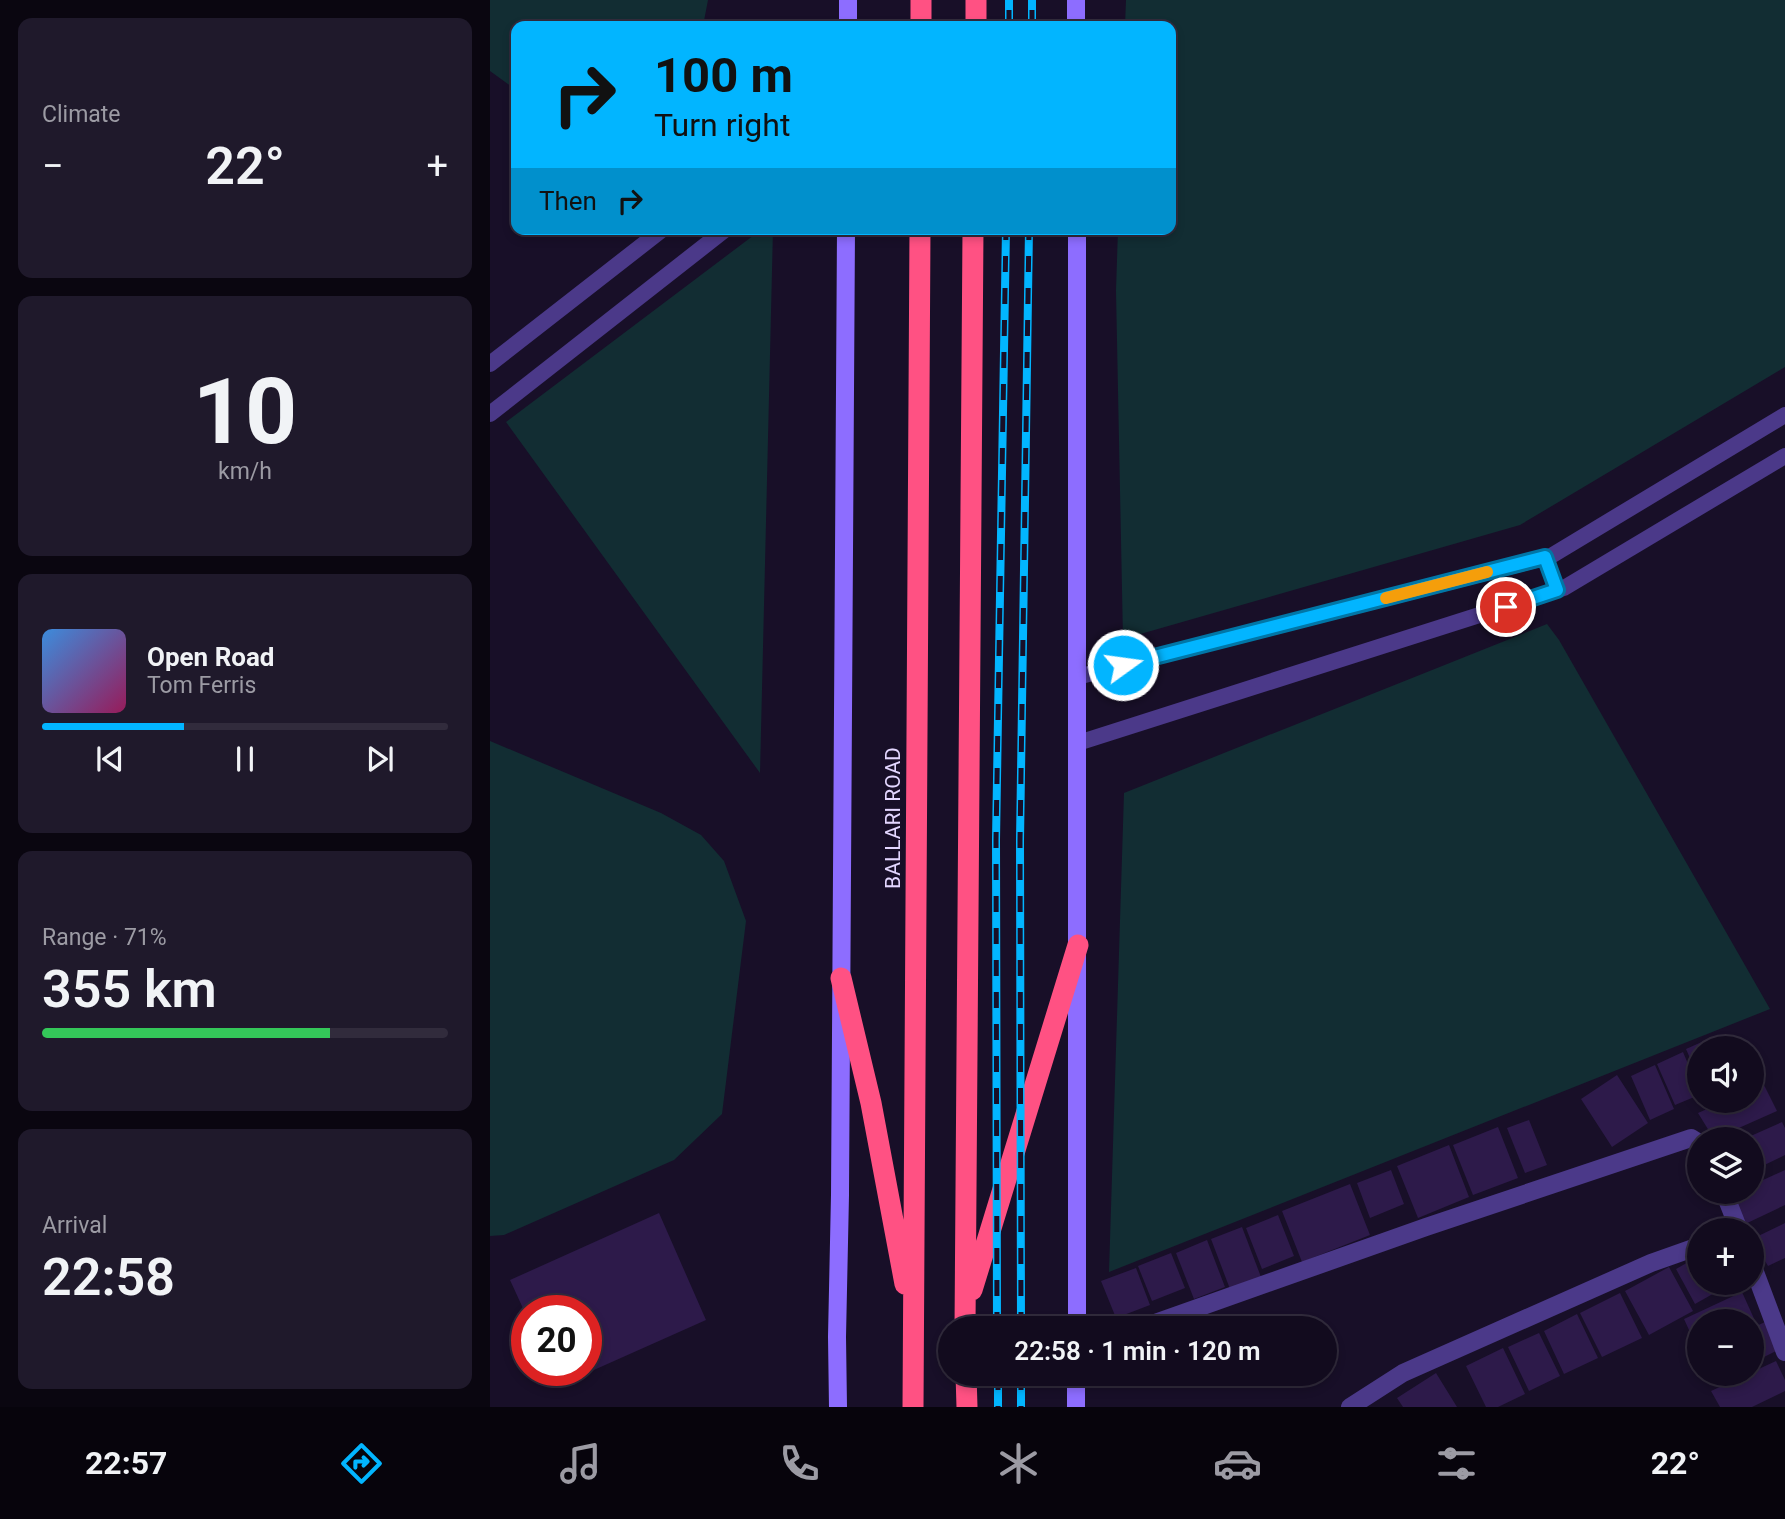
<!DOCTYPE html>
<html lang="en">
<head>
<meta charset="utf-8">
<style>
	body { margin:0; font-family:Roboto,sans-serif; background:#1f192b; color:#f1f3f6; height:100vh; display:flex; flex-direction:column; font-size:26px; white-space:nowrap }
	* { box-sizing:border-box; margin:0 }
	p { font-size:23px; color:#9c9ba4 }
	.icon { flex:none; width:38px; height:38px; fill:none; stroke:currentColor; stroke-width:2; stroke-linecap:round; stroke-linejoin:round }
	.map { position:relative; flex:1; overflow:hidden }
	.details { display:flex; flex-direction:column; gap:18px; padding:18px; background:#0a0610; width:490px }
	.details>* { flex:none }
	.guide { position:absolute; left:21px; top:21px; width:665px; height:214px; border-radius:14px; box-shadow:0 4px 10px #0003,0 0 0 2px #312b3c; background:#02b5ff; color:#111; overflow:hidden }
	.tools { position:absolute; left:1197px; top:1036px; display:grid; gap:14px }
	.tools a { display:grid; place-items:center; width:77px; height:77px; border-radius:50%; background:#120b1e; box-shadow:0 4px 10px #0003,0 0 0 2px #312b3c; font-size:35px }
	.speed { position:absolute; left:21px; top:1295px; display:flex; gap:14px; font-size:35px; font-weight:700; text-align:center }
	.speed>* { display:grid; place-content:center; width:91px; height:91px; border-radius:50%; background:#120b1e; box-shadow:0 4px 10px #0003,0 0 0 2px #312b3c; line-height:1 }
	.speed .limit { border:10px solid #d22; background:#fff; color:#111 }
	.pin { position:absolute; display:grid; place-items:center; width:60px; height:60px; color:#fff; margin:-30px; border:4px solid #fff; border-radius:50%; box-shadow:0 2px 7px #0007 }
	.me { position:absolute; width:77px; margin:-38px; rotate:76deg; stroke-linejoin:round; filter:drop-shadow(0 0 5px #0008) }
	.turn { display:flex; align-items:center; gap:24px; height:147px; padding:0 28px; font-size:32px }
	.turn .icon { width:91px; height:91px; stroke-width:2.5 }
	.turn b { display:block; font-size:49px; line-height:60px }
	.then { display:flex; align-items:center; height:66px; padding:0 28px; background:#0003; gap:14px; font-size:26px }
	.big { font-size:52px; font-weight:600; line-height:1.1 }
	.details .tile { flex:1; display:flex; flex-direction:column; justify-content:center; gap:10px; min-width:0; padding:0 24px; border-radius:14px; background:#1f192b }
	.details .dial { align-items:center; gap:0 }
	.dial b { font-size:91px; line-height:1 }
	.song { display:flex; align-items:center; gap:21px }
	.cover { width:84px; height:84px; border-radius:10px; background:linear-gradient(135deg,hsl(210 70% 55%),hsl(330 70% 35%)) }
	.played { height:7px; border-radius:4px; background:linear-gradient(90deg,#02b5ff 35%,#312b3c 35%) }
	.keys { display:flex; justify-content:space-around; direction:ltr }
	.heat { display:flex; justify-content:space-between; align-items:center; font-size:38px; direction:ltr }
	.charge { height:10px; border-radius:5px; background:linear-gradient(90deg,#34c759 71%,#312b3c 0) }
	.trip { position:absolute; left:448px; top:1316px; width:399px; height:70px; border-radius:35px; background:#120b1e; box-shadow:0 4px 10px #0003,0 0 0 2px #312b3c; font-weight:600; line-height:70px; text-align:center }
	.menu { display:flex; height:112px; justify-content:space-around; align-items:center; background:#07040c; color:#9c9ba4 }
	.menu .icon { width:49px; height:49px }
	.menu .current { color:#02b5ff }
	.menu b { font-size:32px; color:#f1f3f6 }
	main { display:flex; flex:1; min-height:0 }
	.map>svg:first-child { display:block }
	.green { fill:#122d33 }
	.building { fill:#2d1a4a }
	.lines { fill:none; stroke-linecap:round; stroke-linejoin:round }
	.lane { stroke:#4b3989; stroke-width:16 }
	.street { stroke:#4b3989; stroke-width:18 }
	.secondary { stroke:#8d6dff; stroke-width:18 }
	.highway { stroke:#ff5183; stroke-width:21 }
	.rail-casing { stroke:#02b5ff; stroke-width:8 }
	.rail { stroke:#180f28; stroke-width:5; stroke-dasharray:16; stroke-linecap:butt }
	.route-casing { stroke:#0176a6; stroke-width:18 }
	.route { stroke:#02b5ff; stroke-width:12 }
	.slow { stroke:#f59e0b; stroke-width:12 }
	.labels { text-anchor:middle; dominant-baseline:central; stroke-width:5; stroke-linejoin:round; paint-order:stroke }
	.street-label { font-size:21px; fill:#e3d6ff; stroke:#180f28 }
</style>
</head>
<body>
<main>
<section class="details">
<div class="tile"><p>Climate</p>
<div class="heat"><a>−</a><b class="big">22°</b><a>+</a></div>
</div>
<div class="tile dial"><b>10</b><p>km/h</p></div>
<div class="tile">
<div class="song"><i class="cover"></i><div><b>Open Road</b><p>Tom Ferris</p></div></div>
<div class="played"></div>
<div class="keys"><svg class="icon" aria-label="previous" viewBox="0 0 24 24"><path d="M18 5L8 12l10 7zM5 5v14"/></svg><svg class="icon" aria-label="pause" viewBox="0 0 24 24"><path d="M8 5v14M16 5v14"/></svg><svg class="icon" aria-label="next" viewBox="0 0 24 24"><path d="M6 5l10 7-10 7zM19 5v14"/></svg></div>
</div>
<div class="tile"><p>Range · 71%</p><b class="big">355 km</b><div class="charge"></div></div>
<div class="tile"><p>Arrival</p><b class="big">22:58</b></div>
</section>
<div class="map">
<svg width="1295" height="1407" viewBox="0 0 1295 1407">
	<rect width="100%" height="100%" fill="#180f28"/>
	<path class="green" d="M0,0H218L213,26H26V90L0,71Z
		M636,0H1295V367L1030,525L633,639L626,291L628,229H681V26H635Z
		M272,229H283L270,773L16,422Z
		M1057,624L1069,640L1280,1009L619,1272L634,793Z
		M0,741L171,813L211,835L234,861L256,921L232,1114L184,1160L14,1235L0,1236Z"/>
	<path class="building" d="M1223,1037L1228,1048H1209V1079L1196,1049Z
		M1248,1040L1252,1048H1229Z
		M1193,1052L1209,1090V1095L1185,1105L1167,1064Z
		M1165,1065L1184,1109L1160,1120L1141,1076Z
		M1127,1075L1158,1123L1122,1147L1091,1099Z
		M1273,1083L1287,1111L1224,1139L1208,1113L1235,1101H1262V1088Z
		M1039,1120L1057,1165L1035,1173L1017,1128Z
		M1292,1122L1295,1128V1155L1262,1171V1139H1254Z
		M1008,1127L1028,1178L983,1195L963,1145Z
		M959,1145L979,1197L928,1218L907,1166Z
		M901,1170L914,1204L880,1218L867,1183Z
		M1295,1170V1205L1253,1225L1237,1197L1248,1192H1262V1185Z
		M860,1184L880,1235L812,1262L792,1211Z
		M169,1213L216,1320L68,1386L60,1370H96V1311H37V1317L20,1280Z
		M788,1215L804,1256L772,1269L756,1228Z
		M1295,1223V1258L1278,1266L1262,1239Z
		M752,1227L771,1277L740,1289L721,1239Z
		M717,1240L735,1287L704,1299L686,1253Z
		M681,1253L695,1288L662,1301L648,1266Z
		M1209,1256V1283H1223L1228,1291L1205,1304L1186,1269Z
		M1179,1267L1203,1311L1159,1335L1135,1291Z
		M646,1268L660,1305L626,1318L611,1281Z
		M1252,1292L1266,1323L1262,1325V1321H1209V1352L1194,1319Z
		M1130,1293L1152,1338L1112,1357L1090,1313Z
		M1087,1314L1108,1358L1074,1374L1054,1331Z
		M1275,1322L1288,1350L1262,1363V1328Z
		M1049,1333L1070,1376L1039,1391L1018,1347Z
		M1013,1348L1035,1394L1008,1407H996L976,1366Z
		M1286,1361L1295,1380V1391L1262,1407H1230L1221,1391Z
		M946,1373L967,1407H913L907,1398Z"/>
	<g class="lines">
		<path class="lane" d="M0,364L173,229
			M0,414L236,229
			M1055,557L1067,590
			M587,677L1061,556L1295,415
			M588,743L1074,588L1295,456"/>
		<path class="street" d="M1234,1192L1249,1230
			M1262,1264L1295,1352
			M651,1328L936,1227L1201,1138L1209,1143
			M860,1407L913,1373L1161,1263L1209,1246"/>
		<path class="secondary" d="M586,0V26
			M358,26V0
			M587,1328V229
			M348,1407L347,1337L350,1195L356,229
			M586,1407V1374"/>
		<path class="highway" d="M431,26V0
			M486,26V0
			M351,978L381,1103L415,1284
			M482,1290L588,945
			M475,1328L483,229
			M476,1374L477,1407
			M423,1407L430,229"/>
		<defs>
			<path id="rail" d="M519,26V0
				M542,26V0
				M507,1328L506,840L516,229
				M531,1328L530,841L539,229
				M508,1374V1407
				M531,1374V1407"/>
		</defs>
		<use href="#rail" class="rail-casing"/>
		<use href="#rail" class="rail"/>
	</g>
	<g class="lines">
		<defs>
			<path id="route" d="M633,665L1055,557L1067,590L1016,607"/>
		</defs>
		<use href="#route" class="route-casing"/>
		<use href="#route" class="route"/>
		<path class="slow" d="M896,598L997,572"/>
	</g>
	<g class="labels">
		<g class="street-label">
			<text transform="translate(403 818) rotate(-90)">BALLARI ROAD</text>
		</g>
	</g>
</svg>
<div class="tools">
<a><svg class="icon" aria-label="sound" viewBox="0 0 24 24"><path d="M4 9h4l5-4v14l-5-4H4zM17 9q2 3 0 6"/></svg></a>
<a><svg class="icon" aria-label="layers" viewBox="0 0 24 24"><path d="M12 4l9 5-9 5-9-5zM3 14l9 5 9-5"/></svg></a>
<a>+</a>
<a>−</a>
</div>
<div class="speed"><div class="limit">20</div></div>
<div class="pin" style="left:1016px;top:607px;background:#d93025"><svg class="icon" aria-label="arrive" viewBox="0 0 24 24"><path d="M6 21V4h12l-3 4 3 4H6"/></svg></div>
<svg class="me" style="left:633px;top:665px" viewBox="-20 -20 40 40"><circle r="17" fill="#02b5ff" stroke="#fff" stroke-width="3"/><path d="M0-11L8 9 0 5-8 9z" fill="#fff"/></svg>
<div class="trip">22:58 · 1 min · 120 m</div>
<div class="guide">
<div class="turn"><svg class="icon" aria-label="right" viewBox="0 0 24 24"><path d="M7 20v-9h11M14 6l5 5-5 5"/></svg><div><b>100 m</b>Turn right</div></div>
<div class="then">Then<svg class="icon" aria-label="right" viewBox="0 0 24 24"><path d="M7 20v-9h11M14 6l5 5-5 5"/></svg></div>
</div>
</div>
</main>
<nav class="menu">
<b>22:57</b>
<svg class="icon current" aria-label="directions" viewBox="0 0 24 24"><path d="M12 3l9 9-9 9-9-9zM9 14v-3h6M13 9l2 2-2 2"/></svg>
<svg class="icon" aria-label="music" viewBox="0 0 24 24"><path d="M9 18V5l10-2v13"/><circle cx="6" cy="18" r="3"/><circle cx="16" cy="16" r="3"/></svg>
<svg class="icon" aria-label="phone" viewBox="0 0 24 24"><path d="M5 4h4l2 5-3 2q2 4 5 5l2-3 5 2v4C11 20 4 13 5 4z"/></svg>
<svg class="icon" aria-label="climate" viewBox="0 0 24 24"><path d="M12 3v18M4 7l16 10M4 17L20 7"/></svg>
<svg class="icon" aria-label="car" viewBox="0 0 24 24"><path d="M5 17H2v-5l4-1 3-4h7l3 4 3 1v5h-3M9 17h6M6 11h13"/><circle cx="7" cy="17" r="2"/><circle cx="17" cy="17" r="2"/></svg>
<svg class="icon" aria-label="filters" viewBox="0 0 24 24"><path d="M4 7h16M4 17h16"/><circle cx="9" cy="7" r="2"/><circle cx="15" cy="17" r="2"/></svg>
<b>22°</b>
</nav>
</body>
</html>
